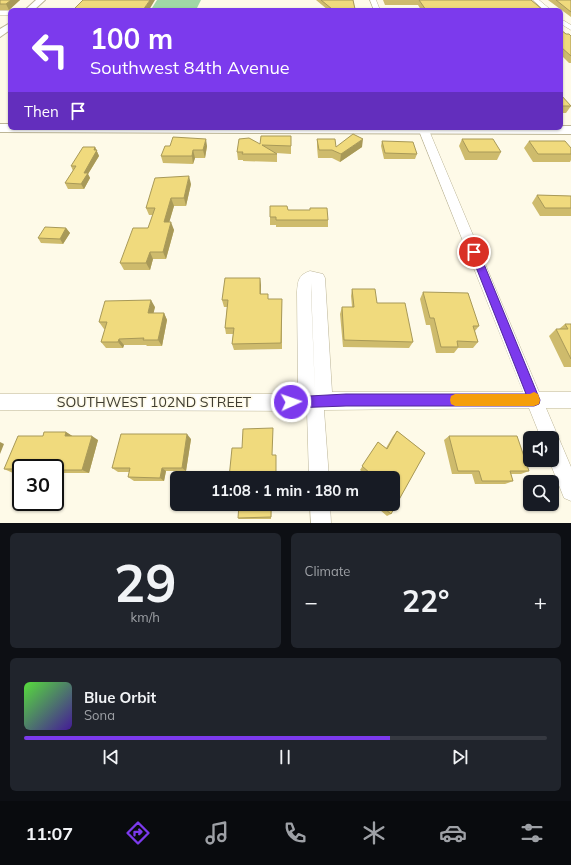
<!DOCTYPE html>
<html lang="en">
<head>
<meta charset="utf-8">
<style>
	body { margin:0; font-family:Mulish,sans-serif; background:#20242c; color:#f1f3f6; height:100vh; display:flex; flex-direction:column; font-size:15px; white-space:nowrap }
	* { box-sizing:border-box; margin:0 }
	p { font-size:13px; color:#9ea1a6 }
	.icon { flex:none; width:22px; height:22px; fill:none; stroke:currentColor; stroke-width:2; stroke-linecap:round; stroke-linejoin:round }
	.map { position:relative; height:523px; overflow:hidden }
	.drawer { display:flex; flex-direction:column; gap:10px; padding:10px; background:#0d0f14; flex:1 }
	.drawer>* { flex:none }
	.guide { position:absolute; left:8px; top:8px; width:555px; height:122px; border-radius:6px; box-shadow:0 1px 3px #0004; background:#7c3aed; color:#fff; overflow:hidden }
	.fabs { position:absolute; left:523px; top:431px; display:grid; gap:8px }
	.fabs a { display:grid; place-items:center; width:36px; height:36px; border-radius:6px; background:#171b24; box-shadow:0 1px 3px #0004; font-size:20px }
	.speed { position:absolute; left:12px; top:459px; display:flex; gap:8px; font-size:20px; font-weight:700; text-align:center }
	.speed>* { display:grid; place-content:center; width:52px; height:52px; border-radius:50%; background:#171b24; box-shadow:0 1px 3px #0004; line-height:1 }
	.speed .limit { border:2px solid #111; border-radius:6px; background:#fff; color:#111 }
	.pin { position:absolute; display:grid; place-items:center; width:34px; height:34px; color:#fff; margin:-17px; border:2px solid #fff; border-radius:50%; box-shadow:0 1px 4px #0007 }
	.me { position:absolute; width:44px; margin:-22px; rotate:87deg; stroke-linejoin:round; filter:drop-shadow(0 0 3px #0008) }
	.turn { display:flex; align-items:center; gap:14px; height:84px; padding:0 16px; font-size:18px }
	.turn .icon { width:52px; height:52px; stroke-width:2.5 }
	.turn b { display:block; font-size:28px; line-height:34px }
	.then { display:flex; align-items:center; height:38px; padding:0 16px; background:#0003; gap:8px; font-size:15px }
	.big { font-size:30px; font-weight:700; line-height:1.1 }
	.drawer .card { flex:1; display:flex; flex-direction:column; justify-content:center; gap:6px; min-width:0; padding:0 14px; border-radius:6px; background:#20242c }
	.drawer .dial { align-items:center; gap:0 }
	.dial b { font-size:52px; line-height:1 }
	.song { display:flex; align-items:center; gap:12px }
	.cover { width:48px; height:48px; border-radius:6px; background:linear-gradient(135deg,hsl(110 70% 55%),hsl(260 70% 35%)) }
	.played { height:4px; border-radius:2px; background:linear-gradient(90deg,#7c3aed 70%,#363941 70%) }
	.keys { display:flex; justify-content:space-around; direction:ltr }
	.heat { display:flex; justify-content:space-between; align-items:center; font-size:22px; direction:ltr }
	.drawer .tiles { flex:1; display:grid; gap:10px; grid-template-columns:1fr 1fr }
	.card:last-child { grid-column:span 2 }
	.trip { position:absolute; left:170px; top:471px; width:230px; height:40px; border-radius:6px; background:#171b24; box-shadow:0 1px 3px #0004; font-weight:700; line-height:40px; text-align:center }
	.menu { display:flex; height:64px; justify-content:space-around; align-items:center; background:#090b0e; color:#9ea1a6 }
	.menu .icon { width:28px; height:28px }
	.menu .selected { color:#7c3aed }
	.menu b { font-size:18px; color:#f1f3f6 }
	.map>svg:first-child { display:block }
	.green { fill:#a0d7a6 }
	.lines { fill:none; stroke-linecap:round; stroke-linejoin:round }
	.street-casing { stroke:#bcb597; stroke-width:1 }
	.secondary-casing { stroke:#bcb597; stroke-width:2 }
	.street { fill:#fff; fill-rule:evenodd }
	.secondary { fill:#fff; fill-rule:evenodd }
	.wall { fill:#cebb6c }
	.shaded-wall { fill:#a89958 }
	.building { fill:#f0da7d; stroke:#a89958 }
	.route { fill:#7c3aed; stroke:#51269a }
	.slow { fill:#f59e0b }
	.labels { text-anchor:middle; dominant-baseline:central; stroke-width:3; stroke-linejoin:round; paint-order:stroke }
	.near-street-label { font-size:14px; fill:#3f3c30; stroke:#fefae8 }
</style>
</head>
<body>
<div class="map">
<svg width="571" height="523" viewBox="0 0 571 523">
	<rect width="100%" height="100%" fill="#fefae8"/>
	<path class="green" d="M157,0H201L197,8H152Z"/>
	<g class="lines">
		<defs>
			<path id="street" d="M370,0H376L380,10H374Z
				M533,0H539L551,10H544Z
				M0,11H10V15H0Z
				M561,19L571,25V30L561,24Z
				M418,128H428L539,392H571V408H546L571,467V501L564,498L549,460H552V438H541L529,408L324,410L329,478H309L307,411L0,410V394H298L297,292C298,281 298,275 310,271L323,274L325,278L332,392H523ZM311,283L315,393L311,292Z
				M310,504H330L331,523H311Z"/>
			<path id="secondary" d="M36,0H45L34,10H25Z
				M10,23V30L0,37V29Z
				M0,124H10V128H561V126H571V134L0,132Z"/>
		</defs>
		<use href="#street" class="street-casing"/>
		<use href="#secondary" class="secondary-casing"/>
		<use href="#street" class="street"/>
		<use href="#secondary" class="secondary"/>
	</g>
	<path class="wall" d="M0,0H20L9,10H0Z
		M316,0H353L355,10H328Z
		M383,0H531L543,10H421L418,5H385Z
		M548,0H571V17Z
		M561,30L566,34L571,36V63H569L561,55Z
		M561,95L571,106L566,113H561Z
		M291,136V154L276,153L277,154V162L243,161V160H238L237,152L260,144Z
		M317,139L336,147H362L340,162L332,158H318L317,147Z
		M462,139L501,152L497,160H465L459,146Z
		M382,141L417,154L415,159H384L381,146Z
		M529,141L571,148V160L570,162H533L524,148Z
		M207,146L205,158H195L193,164L163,163L161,156Z
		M95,147L99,156L88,174L90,178L84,189H68L65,183L73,171L71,166Z
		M191,184L186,206H174L169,222L174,230L166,259H153L150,270H124L120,263L148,228L153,215H149L146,208Z
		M537,195L571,196V216H540L532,203Z
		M288,210L328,220V227H276V225H270V217Z
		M66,228L70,233L63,244L41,243L38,238Z
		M261,285V294L268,299H282V349L234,350L232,344L233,334H226L225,328L227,307H224L222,300Z
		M352,289L377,303L413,342L409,348L343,347L340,314L342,307H352L351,296Z
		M423,292L479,326L475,331L478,342L473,348H458L454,353H436L430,325H426L420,299Z
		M155,307L153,313H164L167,320L162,346H147L146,345H124L123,348H106L101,342L105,329H104L99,322Z
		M565,324H571V367H564L549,336L556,329H559Z
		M397,431L425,453L391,514L387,516L373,504H393V478H368V477L360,470L378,442L386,448L393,436Z
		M66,432L72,436L98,440L89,473H62L58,483H55V468H21V480L18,479L21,473H13L4,469L43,436Z
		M449,436L529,471L521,474H511L513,481L505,484H475L472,474H452L444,440Z
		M191,439L186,471H166L164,481H134L128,477L130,472H118L112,468Z
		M272,504L271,519H239L238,518Z"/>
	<path class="shaded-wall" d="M11,0H20L9,10L6,4Z
		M150,0H155L149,10H143Z
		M206,139L207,146L205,158L203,150Z
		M363,139L362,147L340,162L341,154Z
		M95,147L99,156L88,174L90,178L84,189L81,184L84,173Z
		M193,150L195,158L193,164L192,156Z
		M189,176L191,184L186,206L184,198Z
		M171,198L174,206L167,230L164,222Z
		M171,222L174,230L166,259L163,252Z
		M66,228L70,233L63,244L60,239Z
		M150,252L153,259L150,270L146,263Z
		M260,278L261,285L260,300Z
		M151,300L155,307L152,320L148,313Z
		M164,313L167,320L162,346L158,340Z
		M119,339L124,345L123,348L118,342Z
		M66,432L74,437L65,436Z
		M187,434L191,439L186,471L182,468Z
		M92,436L98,440L89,473L82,470Z
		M0,442L4,444L0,454Z
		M162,468L166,471L164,481L160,478Z
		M55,471L62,473L58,483L55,481Z"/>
	<path class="building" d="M0,0H11L6,4H0Z
		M83,0H150L143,10H73Z
		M321,0H353L355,9H332Z
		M419,0H531L543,10H426Z
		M556,0H571V12Z
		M561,30L566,34H569L571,36V56L561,47Z
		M561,95L571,106H561Z
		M353,134L363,139L341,154L332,150H319L317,139H335L336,147Z
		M261,136H291V146L262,145L277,154H242L243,152H237L239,139L249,138L260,144Z
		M173,137L206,139L203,150H193L192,156H161L165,146H170Z
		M462,139H493L501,152H469Z
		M382,141L413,142L417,154L385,153Z
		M529,141H565L571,148V154H538Z
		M83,147H95L94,150H97L84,173H88L81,184L65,183L76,166H71Z
		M189,176L184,198H171L164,222H171L163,252H150L146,263H120L133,228H148L155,208H146L155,178Z
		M537,195L571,196V208H545Z
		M270,206H287L288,210H310V208H327L328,220H276V217H270Z
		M45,227L66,228L60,239L38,238Z
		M225,278H260V294H268V299H282L281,343L232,344L234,328H225L228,300H222Z
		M352,289H375L377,303H405L413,342L344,340L342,307H354Z
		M423,292L468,293L479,326H473L478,342L457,341L458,347H441L434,318H430Z
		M151,300L148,313H164L158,340H143L144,338L119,339L118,342H101L107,322H99L105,301Z
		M565,324H571V359L556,329H568Z
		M273,428L272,455H276V478H229L232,448H242L243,429Z
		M397,431L425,453L391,514L379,504H393V478H369L371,474L362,466L378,442L387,449Z
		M44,432H66L65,436H92L82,470H55V468H21V469H4L18,436H43Z
		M121,434H187L182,468H162L160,478L128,477L130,468H112Z
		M449,436H517L529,471H510L513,481H482L479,471H458Z
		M21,472V480L18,479Z
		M239,504H271V517L238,518Z"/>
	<path class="route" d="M474,248L479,252L540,400L539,404L534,406H346L291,408L287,407L285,402L287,398L291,397L346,394H526L470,252Z"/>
	<path class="slow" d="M534,392L538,394L540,400L539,404L534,406H455L451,404L450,400L451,396L455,394H530Z"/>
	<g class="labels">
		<g class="near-street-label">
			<text x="154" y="402">SOUTHWEST 102ND STREET</text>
		</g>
	</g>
</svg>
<div class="fabs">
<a><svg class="icon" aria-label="sound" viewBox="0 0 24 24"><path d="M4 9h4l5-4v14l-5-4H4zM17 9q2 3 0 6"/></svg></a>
<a><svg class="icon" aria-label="search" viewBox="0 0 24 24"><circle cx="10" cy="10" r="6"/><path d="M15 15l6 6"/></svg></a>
</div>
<div class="speed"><div class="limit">30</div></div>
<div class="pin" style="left:474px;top:252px;background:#d93025"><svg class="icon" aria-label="arrive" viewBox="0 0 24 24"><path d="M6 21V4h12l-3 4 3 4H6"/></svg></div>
<svg class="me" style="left:291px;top:402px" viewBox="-20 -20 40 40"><circle r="17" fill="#7c3aed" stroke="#fff" stroke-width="3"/><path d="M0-11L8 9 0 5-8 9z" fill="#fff"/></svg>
<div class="trip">11:08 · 1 min · 180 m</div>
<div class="guide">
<div class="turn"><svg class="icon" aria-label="left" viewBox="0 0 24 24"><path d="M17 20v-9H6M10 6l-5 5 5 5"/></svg><div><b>100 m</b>Southwest 84th Avenue</div></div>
<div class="then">Then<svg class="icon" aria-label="arrive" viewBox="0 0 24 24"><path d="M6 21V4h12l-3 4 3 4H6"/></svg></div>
</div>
</div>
<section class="drawer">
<div class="tiles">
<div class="card dial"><b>29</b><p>km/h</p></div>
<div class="card"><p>Climate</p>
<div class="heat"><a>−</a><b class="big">22°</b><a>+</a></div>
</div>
<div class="card">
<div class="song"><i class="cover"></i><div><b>Blue Orbit</b><p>Sona</p></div></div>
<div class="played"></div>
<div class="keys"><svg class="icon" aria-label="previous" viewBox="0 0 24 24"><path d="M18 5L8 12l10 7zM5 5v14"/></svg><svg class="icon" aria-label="pause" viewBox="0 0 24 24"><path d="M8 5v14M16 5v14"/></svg><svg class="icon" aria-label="next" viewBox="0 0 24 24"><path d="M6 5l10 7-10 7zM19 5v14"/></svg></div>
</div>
</div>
</section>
<nav class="menu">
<b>11:07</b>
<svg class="icon selected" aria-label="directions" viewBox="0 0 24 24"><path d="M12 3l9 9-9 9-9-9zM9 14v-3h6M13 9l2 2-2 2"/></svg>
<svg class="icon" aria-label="music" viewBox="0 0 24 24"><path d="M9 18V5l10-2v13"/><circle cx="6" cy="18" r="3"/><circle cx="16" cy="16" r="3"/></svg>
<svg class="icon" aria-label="phone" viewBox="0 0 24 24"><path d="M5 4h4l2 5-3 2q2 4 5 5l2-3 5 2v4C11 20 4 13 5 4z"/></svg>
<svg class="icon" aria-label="climate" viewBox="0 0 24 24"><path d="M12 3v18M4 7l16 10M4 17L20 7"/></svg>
<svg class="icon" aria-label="car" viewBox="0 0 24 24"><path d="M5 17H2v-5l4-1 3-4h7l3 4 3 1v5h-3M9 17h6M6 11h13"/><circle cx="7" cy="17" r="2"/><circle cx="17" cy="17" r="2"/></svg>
<svg class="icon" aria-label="filters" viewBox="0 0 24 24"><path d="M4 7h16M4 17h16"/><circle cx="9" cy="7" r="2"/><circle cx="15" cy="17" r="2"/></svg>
</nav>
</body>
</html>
